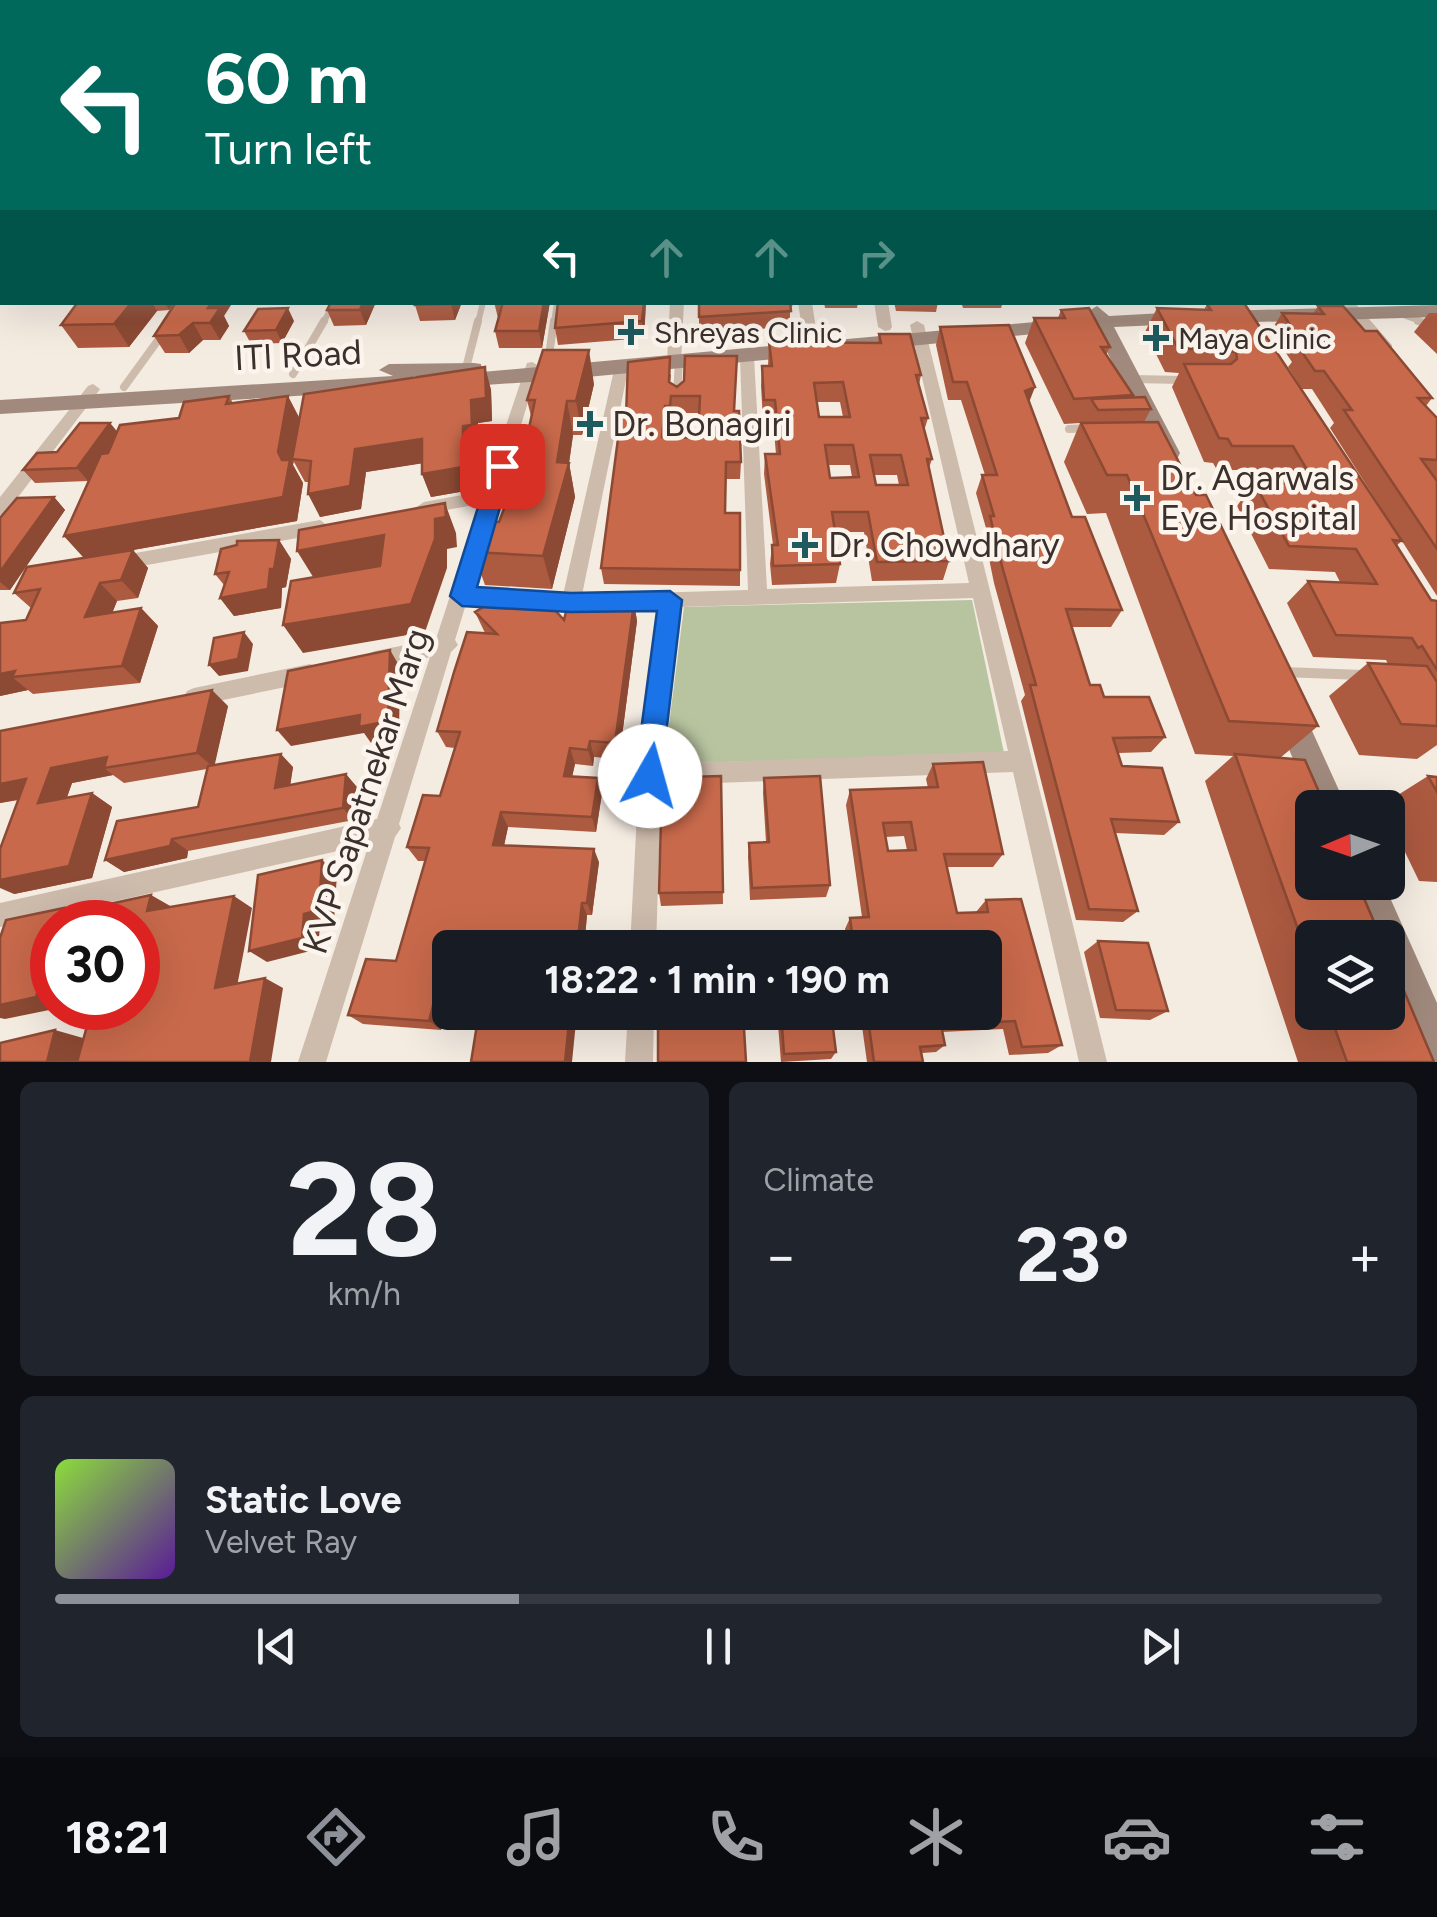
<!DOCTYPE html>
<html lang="en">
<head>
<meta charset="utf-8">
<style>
	body { margin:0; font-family:Figtree,sans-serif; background:#20242c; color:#f1f3f6; height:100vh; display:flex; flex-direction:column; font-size:38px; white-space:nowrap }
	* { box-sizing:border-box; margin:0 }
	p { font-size:32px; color:#9ea1a6 }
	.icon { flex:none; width:55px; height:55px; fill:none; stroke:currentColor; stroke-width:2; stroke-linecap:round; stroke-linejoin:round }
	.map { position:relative; height:1062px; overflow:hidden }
	.panel { display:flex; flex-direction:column; gap:20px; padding:20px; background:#0d0f14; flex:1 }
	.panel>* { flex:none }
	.hud { position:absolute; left:0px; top:0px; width:1438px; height:305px; box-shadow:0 10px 40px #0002; background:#00695c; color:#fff; overflow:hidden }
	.needle { width:65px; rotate:268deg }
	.controls { position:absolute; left:1295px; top:790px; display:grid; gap:20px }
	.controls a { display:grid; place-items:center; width:110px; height:110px; border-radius:15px; background:#171b24; box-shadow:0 10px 40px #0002; font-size:50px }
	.speed { position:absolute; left:30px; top:900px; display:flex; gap:20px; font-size:50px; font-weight:700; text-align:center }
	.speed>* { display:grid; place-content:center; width:130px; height:130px; border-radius:50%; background:#171b24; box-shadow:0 10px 40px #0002; line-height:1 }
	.speed .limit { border:15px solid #d22; background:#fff; color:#111 }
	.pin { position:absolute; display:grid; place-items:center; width:85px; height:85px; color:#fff; margin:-42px; border-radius:20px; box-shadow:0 5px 15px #0006 }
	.me { position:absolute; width:110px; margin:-55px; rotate:7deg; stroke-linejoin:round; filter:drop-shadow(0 0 8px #0008) }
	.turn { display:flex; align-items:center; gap:35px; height:210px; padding:0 40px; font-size:45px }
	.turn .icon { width:130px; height:130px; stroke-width:2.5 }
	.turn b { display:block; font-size:70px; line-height:85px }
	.lanes { display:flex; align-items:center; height:95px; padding:0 40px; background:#0003; justify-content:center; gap:50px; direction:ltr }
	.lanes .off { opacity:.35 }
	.big { font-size:75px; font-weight:700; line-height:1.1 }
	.panel .widget { flex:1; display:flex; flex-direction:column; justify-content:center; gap:15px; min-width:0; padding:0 35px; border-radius:15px; background:#20242c }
	.panel .dial { align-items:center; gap:0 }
	.dial b { font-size:130px; line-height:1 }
	.song { display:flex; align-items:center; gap:30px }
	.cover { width:120px; height:120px; border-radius:15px; background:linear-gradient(135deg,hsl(90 70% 55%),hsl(270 70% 35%)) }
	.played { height:10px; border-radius:5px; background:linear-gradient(90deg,#8c9099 35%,#363941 35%) }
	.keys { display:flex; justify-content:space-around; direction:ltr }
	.heat { display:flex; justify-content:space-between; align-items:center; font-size:55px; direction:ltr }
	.panel .tiles { flex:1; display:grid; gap:20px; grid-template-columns:1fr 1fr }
	.widget:last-child { grid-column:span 2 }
	.trip { position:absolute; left:432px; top:930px; width:570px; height:100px; border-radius:15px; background:#171b24; box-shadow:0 10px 40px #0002; font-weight:700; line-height:100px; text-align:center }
	.tab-bar { display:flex; height:160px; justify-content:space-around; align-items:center; background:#090b0e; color:#9ea1a6 }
	.tab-bar .icon { width:70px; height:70px }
	.tab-bar .active { color:#8c9099 }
	.tab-bar b { font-size:45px; color:#f1f3f6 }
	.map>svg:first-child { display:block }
	.green { fill:#b8c4a0 }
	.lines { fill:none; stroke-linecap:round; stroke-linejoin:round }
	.lane-far2 { stroke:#cdbbac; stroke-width:6 }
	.lane-far1 { stroke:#cdbbac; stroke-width:8 }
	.lane { stroke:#cdbbac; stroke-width:10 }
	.street { fill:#cdbbac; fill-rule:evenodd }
	.secondary { fill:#a18a7d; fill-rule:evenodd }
	.wall { fill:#ac5a40; fill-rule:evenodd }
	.shaded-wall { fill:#8c4a34 }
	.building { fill:#c8694b; stroke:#8c4a34; stroke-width:2.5; fill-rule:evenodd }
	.route { fill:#1a73e8; stroke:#114b97; stroke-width:2.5 }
	.poi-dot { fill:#1f5a5e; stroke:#fbf5ee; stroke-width:4 }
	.labels { text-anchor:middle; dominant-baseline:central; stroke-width:9; stroke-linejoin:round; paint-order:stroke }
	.far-poi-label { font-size:30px; fill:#3b302b; stroke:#fbf5ee; text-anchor:start }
	.street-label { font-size:35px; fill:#3b302b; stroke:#fbf5ee }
	.poi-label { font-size:35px; fill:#3b302b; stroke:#fbf5ee; text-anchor:start }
</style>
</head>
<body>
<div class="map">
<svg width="1437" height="1062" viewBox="0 0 1437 1062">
	<rect width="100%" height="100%" fill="#f4ebe1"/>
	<path class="green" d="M972,600L1004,753L664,764L684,607Z"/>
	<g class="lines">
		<path class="lane-far2" d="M1397,313L1426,323
			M323,323L335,302
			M478,323L483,302
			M554,323L557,302"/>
		<path class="lane-far1" d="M1418,321L1437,327
			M548,362L554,321
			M465,372L478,321
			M293,374L324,321
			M1132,379L1184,380
			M124,387L164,332
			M677,394L679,362
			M1069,429L1087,428"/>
		<path class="lane" d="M1283,672L1363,675"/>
		<path class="street" d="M670,302H684L681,362L674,366L667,362Z
			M798,302H812L817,336L815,339L810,340L803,336Z
			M874,302H888L892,327L890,330L885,331L878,327Z
			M1341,302H1354L1392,345V351H1382Z
			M917,321L924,325L1107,1062H1079L1013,772L661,785L656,948H630L639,775L660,608L571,611L466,604L455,640L458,645L451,652L399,824L401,828L395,837L326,1062H298L369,844L0,927V903L377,819L430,657L375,669L368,666L365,660L368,654L375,651L436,639L480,504L424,514L415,508L424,502L484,491L527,363L532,362L539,366L471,589L563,595L614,370L621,365L628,370L582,595L748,590L740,357L747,353L754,357L767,589L969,583L910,325ZM973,598L1008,751L662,764L679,607Z
			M93,384L100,389L98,392L6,513L0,515V497L88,386Z
			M320,520L329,527L320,534L119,570L113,568L110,563L113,558L119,556Z
			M310,664L317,667L320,673L317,679L310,682L194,706L187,703L184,697L187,691L194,688Z
			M628,1012H654L653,1062H625Z"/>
		<path class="secondary" d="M1437,305V317L1222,323L1212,317L1222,311Z
			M1097,306L1109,316L1182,312L1192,318L1182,324L1114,327L1180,453L1177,459H1161L1095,328L546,381L455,387L448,385L447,376H413L420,382L410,389L0,414V400L393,376L379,370L389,364L474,363L481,364L482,372L1090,317L1087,312Z
			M1288,699L1299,702L1347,808H1314L1273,712L1277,702Z
			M1348,882H1383L1437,1003V1062L1423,1061L1388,976V938H1371Z"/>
	</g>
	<path class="wall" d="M1435,171H1437V189L1435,188Z
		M1435,224H1437V278L1435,277Z
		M78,302H175L169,310L157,311L129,347L78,348L61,325Z
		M176,302L224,316L229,326L220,340H203L189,353H165L154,336Z
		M331,302H376L366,325L334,326L327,310Z
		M462,302L455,320L420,321L415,305Z
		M494,302H550L542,348H499L495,331L498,318Z
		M558,302H646L644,338L558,345L555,328Z
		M699,302H793L792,307H790V327L699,333Z
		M824,302H858L857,308H825Z
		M894,302H938L936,312L896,311Z
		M961,302H1003L1001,308H963Z
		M1207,304L1402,541L1396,546L1431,600L1437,601V745L1417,759L1359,755L1329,696L1368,663L1388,664L1386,660L1313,657L1287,603L1308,581L1340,582L1335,572L1269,569L1237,506L1254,482L1283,483L1276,470H1217L1213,463L1204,462L1172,387L1179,373L1165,372L1145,332L1157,308L1204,310Z
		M1318,306L1365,331L1432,398L1426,406L1437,418V479H1436L1437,481V596L1330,428L1334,423L1312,389H1302L1288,367L1292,362L1271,331L1282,313L1313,314Z
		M1061,310L1110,347L1106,355L1133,395L1131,398L1151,409L1144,422L1318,726L1280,758L1312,938V1012H1388L1434,1062H1298L1205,781L1233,756L1195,754L1106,513L1087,514L1064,462L1080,423L1064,424L1025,343L1034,318H1058Z
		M1429,313H1437V354L1414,332Z
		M294,321L282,343L251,344L244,331Z
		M940,327L1029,402L1072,517L1122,610L1111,627H1071L1090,685L1104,697L1165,737L1151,752L1118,753L1122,766L1179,822L1164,835L1115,833L1138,911L1123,922L1076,920L1021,701L1025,695L994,583L984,534L986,528L976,493L982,475H985L961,400H948L936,345Z
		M879,334L921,375L919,385L928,418L924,431L932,459L929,468L949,561L943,580L872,581L864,532H835L840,564L836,583L772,585L770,564L772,545H773L764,474L765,454H776L773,420H763L761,386L762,366H768L769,342L878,343ZM817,402H840L843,417H819ZM828,465H850L852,477L830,478ZM874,475H897L899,485H876Z
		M485,367L491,390L492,421L478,423L479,448L470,449L471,490L431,497L422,474V463L366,472L361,509L320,517L309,482H305L294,462L293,465L303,483L297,521L133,550L148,568L138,598L117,601L112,613L141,608L158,626L140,683L33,694L28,690L0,696V623L26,620L31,608L14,593L84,558L64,536L88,481L35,483L23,470L110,423L117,432L179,418L229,396L233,403L300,418Z
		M671,374L670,383L677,387L734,411L741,462L740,479H726L725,513H740V586L604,584L601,568L626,416ZM672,413H699L698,438L665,437L666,423H671Z
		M594,384L582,435H573L569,463L575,497L552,589L485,585L473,552L499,522L522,461L531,416L527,400Z
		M54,497L65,510L10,590H0V518Z
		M279,540L291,559L286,587L282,588L281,608L234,616L220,598L224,585L215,574Z
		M634,603L637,621L619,759L594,757L593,766L575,764L572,776L598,778L602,793L596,832L508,827L504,846L599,862L592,915H587L584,948H450V993L441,1030L363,1024L348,1015L396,961L425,861H418L407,847L440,796L455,748L446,747L437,731L485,633L475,612L564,620Z
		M228,706L214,765L293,767L290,785L357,787L354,820L188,851L187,858L124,872L105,860L198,807L207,769L124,783L113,775L72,783L67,797L92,793L112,807L92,878L14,894L19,800L0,803V731Z
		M933,764L1003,854L993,867H947L957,913L976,912L986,900L1062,1045L1048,1053L1009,1055L1003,1029L942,1032L945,1045L936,1052L922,1053L923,1062H867L860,1012H985V948H848L845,929L850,918L862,917L846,805L850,790L928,788L926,779ZM904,836L907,850L888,851L885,837Z
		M721,776L723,904L661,906L659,893L686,783Z
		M1428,776L1437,777V882L1419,881L1388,817V808H1383L1382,805Z
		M764,778L830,885L826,897L750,900L748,857L749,843L766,842L763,793Z
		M1098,941L1168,1011L1150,1020L1100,1018L1084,952Z
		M777,1012H831L836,1052L831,1059L781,1062Z"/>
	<path class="shaded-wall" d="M2,204V239L0,241V206Z
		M132,302H152L157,311L129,347L114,324Z
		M165,302H175L169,310Z
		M212,302H233L224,316L229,326L220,340L210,323L208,308Z
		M363,302H376L366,325L360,310Z
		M451,302H462L455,320L451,304Z
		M544,302H550L542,348L539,331Z
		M644,302H646L644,338L642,321Z
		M288,308L294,321L282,343L276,330Z
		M193,323L203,340L189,353L179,335Z
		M589,350L594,384L582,435L576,401Z
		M485,367L491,390L492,421L478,423L479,448L470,449L471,490L431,497L422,474L463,426Z
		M1035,387L1028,405L1025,391Z
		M288,396L300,419L292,459L293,465L303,483L297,521L133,550L148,568L138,598L121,580L85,559L64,536L278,452Z
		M567,401L573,435L569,463L575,497L552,589L543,556Z
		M665,406L666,423L664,454L662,437Z
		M110,423L120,435L88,481L77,468Z
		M422,439L431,462L366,472L361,509L320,517L308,494L355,449Z
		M54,497L65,510L10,590L0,582V572Z
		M445,503L456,533L457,547L447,549V568L425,632L303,653L283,625L411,604L435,519Z
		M384,535L398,564L315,580L297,551Z
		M279,540L291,559L286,587L282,588L281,608L234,616L220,598L270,569Z
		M100,583L117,601L104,634L85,617Z
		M634,603L637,621L619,759L615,743Z
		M141,608L158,626L140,683L122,666Z
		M244,632L253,644L248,671L219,676L209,665Z
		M390,650L400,667L399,737L371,743L364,733L291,746L277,730Z
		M15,671L12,677L28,690L0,696V674Z
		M212,690L228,706L214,768L197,753Z
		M590,741L594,757L593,766L588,750Z
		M570,748L575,764L569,791L564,776Z
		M281,754L293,767L288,800L275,788Z
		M107,757L104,768L113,775L72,783L60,817L38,803L40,795L0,803V784L51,768Z
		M346,774L357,787L354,820L343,808Z
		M598,778L602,793L596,832L592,817Z
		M92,793L112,807L92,878L14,894L0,888V880Z
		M501,812L508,827L501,859L493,845Z
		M172,839L188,851L187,858L124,872L105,860Z
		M594,849L599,862L592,915L587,903Z
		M322,860L337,873L334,922L320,926L318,949L267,962L249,951L304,914Z
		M151,895L172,907L147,911Z
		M234,896L252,908L235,997L215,988Z
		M582,903L587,915L584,948H577Z
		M64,908L89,920L88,922H60Z
		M449,943L453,948H450V993L441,1030L429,1021Z
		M52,945V1008H59L5,1019L0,1018V1005Z
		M265,978L283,988L271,1062H250Z
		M570,1012H577L572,1062H565Z
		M55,1030L83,1038L77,1062H47Z"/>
	<path class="building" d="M0,171H2V204L0,206Z
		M1435,224H1437V257L1435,256Z
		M78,302H132L114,324L61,325Z
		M176,302H212L208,308H220L210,323H193L179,335L154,336Z
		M331,302H363L360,310H327Z
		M416,302H451V304L415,305Z
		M503,302H544L539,331H495Z
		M558,302H644L642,321L555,328Z
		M699,302H790L791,311L699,317Z
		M1244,303L1402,541L1393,540L1431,600L1437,601V670L1422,646L1418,648L1412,638L1336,635L1308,581L1377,584L1356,549L1289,546L1254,482L1316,485L1293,446H1232L1228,439L1219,438L1184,364H1231L1237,359L1236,352L1178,348L1157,308L1211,310L1207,304Z
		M1318,306H1343L1365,331H1377L1432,398H1418L1437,418V460L1421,459L1437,481V549L1344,410H1352L1324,371H1315L1300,349H1307L1282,313L1324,314Z
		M288,308L276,330L244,331L258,309Z
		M1089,308L1110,347H1101L1133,395L1074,399L1034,318H1065L1061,310Z
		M1009,325L1035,387L1025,391L1072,517H1085L1122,610L1066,609L1090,685H1100L1104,697H1149L1165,737L1113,738L1122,766L1162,768L1179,822L1111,819L1138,911L1089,909L1030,685H1036L1002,566L990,516H994L982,475H997L967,382H953L940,327Z
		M879,334H910L921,375H916L928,418H921L932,459H927L949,561L877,562L868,512H832L840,564L773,566L772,545H778L765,454H780L775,400H764L762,366H772L769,342L881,343ZM843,382L850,417H819L814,383ZM825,445H853L859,477L830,478ZM870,455H901L908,485H876Z
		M543,350H589L576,401H567L557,462L569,463L543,556L473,552L484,521L499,522L522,461L535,400H527Z
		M685,356H737L734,411H739L741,462H726L725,513H740V570L601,568L621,416H626L628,362L670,357L669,382L677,387L684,381ZM671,396H700L698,438L662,437L665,406H670Z
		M485,367L486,398L471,400L472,425L463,426V467L422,474V439L355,449L350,486L308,494L311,461L292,459L304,394Z
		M229,396L226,404L288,396L278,452L282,460H290L283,497L64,536L101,454L108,453L120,425L179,418L184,402Z
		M1145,397L1151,409L1098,410L1091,399Z
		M1158,422L1196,495H1206L1318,726L1229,721L1127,475H1107L1081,423Z
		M80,423H110L77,468L23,470L37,453L57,452Z
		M54,497L0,572V518L17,498Z
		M445,503L446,517L435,519V539L411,604L283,625L291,581L380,566L384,535L297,551L299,530Z
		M279,540L274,569H270L268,589L220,598L229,572L215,574L221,549L237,545V541Z
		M133,550L121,580L100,583L85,617L141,608L122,666L12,677L15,671L0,674V623L26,620L40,589L14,593L27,567Z
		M508,592L541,595L564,620L569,599L634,603L615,743L590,741L588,750L570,748L564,776L598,778L592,817L501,812L493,845L594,849L587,903H582L577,948H489V946L449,943L429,1021L348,1015L366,959L396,961L429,848L407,847L423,795L440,796L460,732L437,731L454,672L467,632L497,634L475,612Z
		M244,632L238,659L209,665L214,638Z
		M390,650L388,721L359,727L360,715L277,730L288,671Z
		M1368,663L1427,666L1437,682V726L1401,724Z
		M212,690L197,753L104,768L107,757L51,768L38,803L92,793L69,866L0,880V849L26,779L0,784V731Z
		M281,754L275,788L346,774L343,808L172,839L170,846L105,860L117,821L198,807L208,766Z
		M1235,754L1305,760L1326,808H1312V882H1357L1381,938H1312V968Z
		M983,762L1003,854H944L957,913L988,912L986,900L1021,899L1062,1045L1022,1047L1015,1021L941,1025L945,1045L920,1047L923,1062H874L867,1012H985V948H854L850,918L869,917L850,790L938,787L933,764ZM911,822L916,850L888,851L883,823Z
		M721,776L723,892L659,893L662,782L686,783V777Z
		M820,776L830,885L752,888L749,843L769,842L764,778Z
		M1428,776L1437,777V792Z
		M322,860L319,910L304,914L302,938L249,951L258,875Z
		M151,895L147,911L234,896L215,988L265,978L250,1062H77L92,1008H138V922H87L91,908Z
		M64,908L60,922H52V945L36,997L0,1005V938L6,920Z
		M822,933L824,948H775L774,935Z
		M1098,941L1148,943L1168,1011L1116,1010Z
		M1388,953L1434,1062H1347L1329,1012H1388Z
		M479,1012H570L565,1062H471Z
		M658,1012H743L746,1062H658Z
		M781,1012H831L836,1052L784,1054Z
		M55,1030L47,1062H0V1043Z"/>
	<linearGradient id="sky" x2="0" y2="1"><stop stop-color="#7eb2d2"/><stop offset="0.53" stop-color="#faf6f2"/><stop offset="1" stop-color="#faf6f2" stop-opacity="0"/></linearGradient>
	<rect width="1437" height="320" fill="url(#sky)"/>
	<path class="route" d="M502,458L512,466L477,587L571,593L670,591L682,600L660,785L650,789L640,785L635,776L657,611L571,612L462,606L450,596L491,466Z"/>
	<g class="poi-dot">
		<path d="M626 317h10v10h10v10h-10v10h-10v-10h-10v-10h10z"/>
		<path d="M1151 323h10v10h10v10h-10v10h-10v-10h-10v-10h10z"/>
		<path d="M585 409h10v10h10v10h-10v10h-10v-10h-10v-10h10z"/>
		<path d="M1132 483h10v10h10v10h-10v10h-10v-10h-10v-10h10z"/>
		<path d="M800 530h10v10h10v10h-10v10h-10v-10h-10v-10h10z"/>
	</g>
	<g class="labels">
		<g class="far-poi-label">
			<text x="654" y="332">Shreyas Clinic</text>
			<text x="1178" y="338">Maya Clinic</text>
		</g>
		<g class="street-label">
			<text transform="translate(298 355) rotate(-3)">ITI Road</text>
			<text transform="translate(366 791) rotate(-72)">KVP Sapatnekar Marg</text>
		</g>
		<g class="poi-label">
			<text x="612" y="424">Dr. Bonagiri</text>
			<text x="1160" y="478">Dr. Agarwals<tspan x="1160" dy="40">Eye Hospital</tspan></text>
			<text x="828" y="545">Dr. Chowdhary</text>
		</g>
	</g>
</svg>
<div class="controls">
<a><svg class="needle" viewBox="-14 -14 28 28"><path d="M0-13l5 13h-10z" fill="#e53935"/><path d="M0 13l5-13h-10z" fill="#9ea1a6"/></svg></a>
<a><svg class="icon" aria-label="layers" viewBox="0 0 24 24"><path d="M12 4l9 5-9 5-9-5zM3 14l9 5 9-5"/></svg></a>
</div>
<div class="speed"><div class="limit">30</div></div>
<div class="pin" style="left:502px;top:466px;background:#d93025"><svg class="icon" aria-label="arrive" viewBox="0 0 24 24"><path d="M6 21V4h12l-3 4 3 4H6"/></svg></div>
<svg class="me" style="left:650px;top:776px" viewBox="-20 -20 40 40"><circle r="19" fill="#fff"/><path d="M0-13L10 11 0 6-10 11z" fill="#1a73e8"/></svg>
<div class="trip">18:22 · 1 min · 190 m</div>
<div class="hud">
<div class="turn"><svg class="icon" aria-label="left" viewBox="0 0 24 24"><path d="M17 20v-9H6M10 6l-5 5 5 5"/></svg><div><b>60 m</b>Turn left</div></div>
<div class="lanes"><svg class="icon" aria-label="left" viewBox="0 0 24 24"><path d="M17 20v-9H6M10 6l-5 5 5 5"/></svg><svg class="icon off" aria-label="ahead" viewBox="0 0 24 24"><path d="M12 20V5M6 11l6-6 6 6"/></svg><svg class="icon off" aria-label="ahead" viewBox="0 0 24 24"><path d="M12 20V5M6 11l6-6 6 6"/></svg><svg class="icon off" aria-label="right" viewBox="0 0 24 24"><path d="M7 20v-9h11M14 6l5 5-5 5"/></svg></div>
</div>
</div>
<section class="panel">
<div class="tiles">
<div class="widget dial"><b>28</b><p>km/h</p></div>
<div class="widget"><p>Climate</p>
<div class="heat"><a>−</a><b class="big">23°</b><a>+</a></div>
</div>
<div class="widget">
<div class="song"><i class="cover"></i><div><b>Static Love</b><p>Velvet Ray</p></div></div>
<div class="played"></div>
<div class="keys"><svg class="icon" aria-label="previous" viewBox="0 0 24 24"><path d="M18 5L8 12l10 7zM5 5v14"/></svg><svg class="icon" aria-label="pause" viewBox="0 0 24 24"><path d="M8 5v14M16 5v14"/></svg><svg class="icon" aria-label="next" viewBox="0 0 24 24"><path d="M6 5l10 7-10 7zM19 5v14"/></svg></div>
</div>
</div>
</section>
<nav class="tab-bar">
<b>18:21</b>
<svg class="icon active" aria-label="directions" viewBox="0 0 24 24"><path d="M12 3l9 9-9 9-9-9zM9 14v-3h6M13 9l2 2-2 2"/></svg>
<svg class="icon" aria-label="music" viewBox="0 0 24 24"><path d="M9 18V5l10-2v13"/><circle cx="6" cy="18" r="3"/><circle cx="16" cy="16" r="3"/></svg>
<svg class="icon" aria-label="phone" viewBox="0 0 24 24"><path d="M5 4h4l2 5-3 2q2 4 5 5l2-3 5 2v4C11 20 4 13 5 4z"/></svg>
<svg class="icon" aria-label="climate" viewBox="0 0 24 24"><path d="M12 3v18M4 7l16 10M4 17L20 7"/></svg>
<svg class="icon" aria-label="car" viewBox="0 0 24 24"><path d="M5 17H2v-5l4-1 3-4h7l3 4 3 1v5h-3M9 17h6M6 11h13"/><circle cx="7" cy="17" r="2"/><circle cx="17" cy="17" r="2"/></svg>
<svg class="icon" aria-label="filters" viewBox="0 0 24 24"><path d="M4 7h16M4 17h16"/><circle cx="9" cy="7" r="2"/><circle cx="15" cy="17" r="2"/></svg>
</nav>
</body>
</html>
